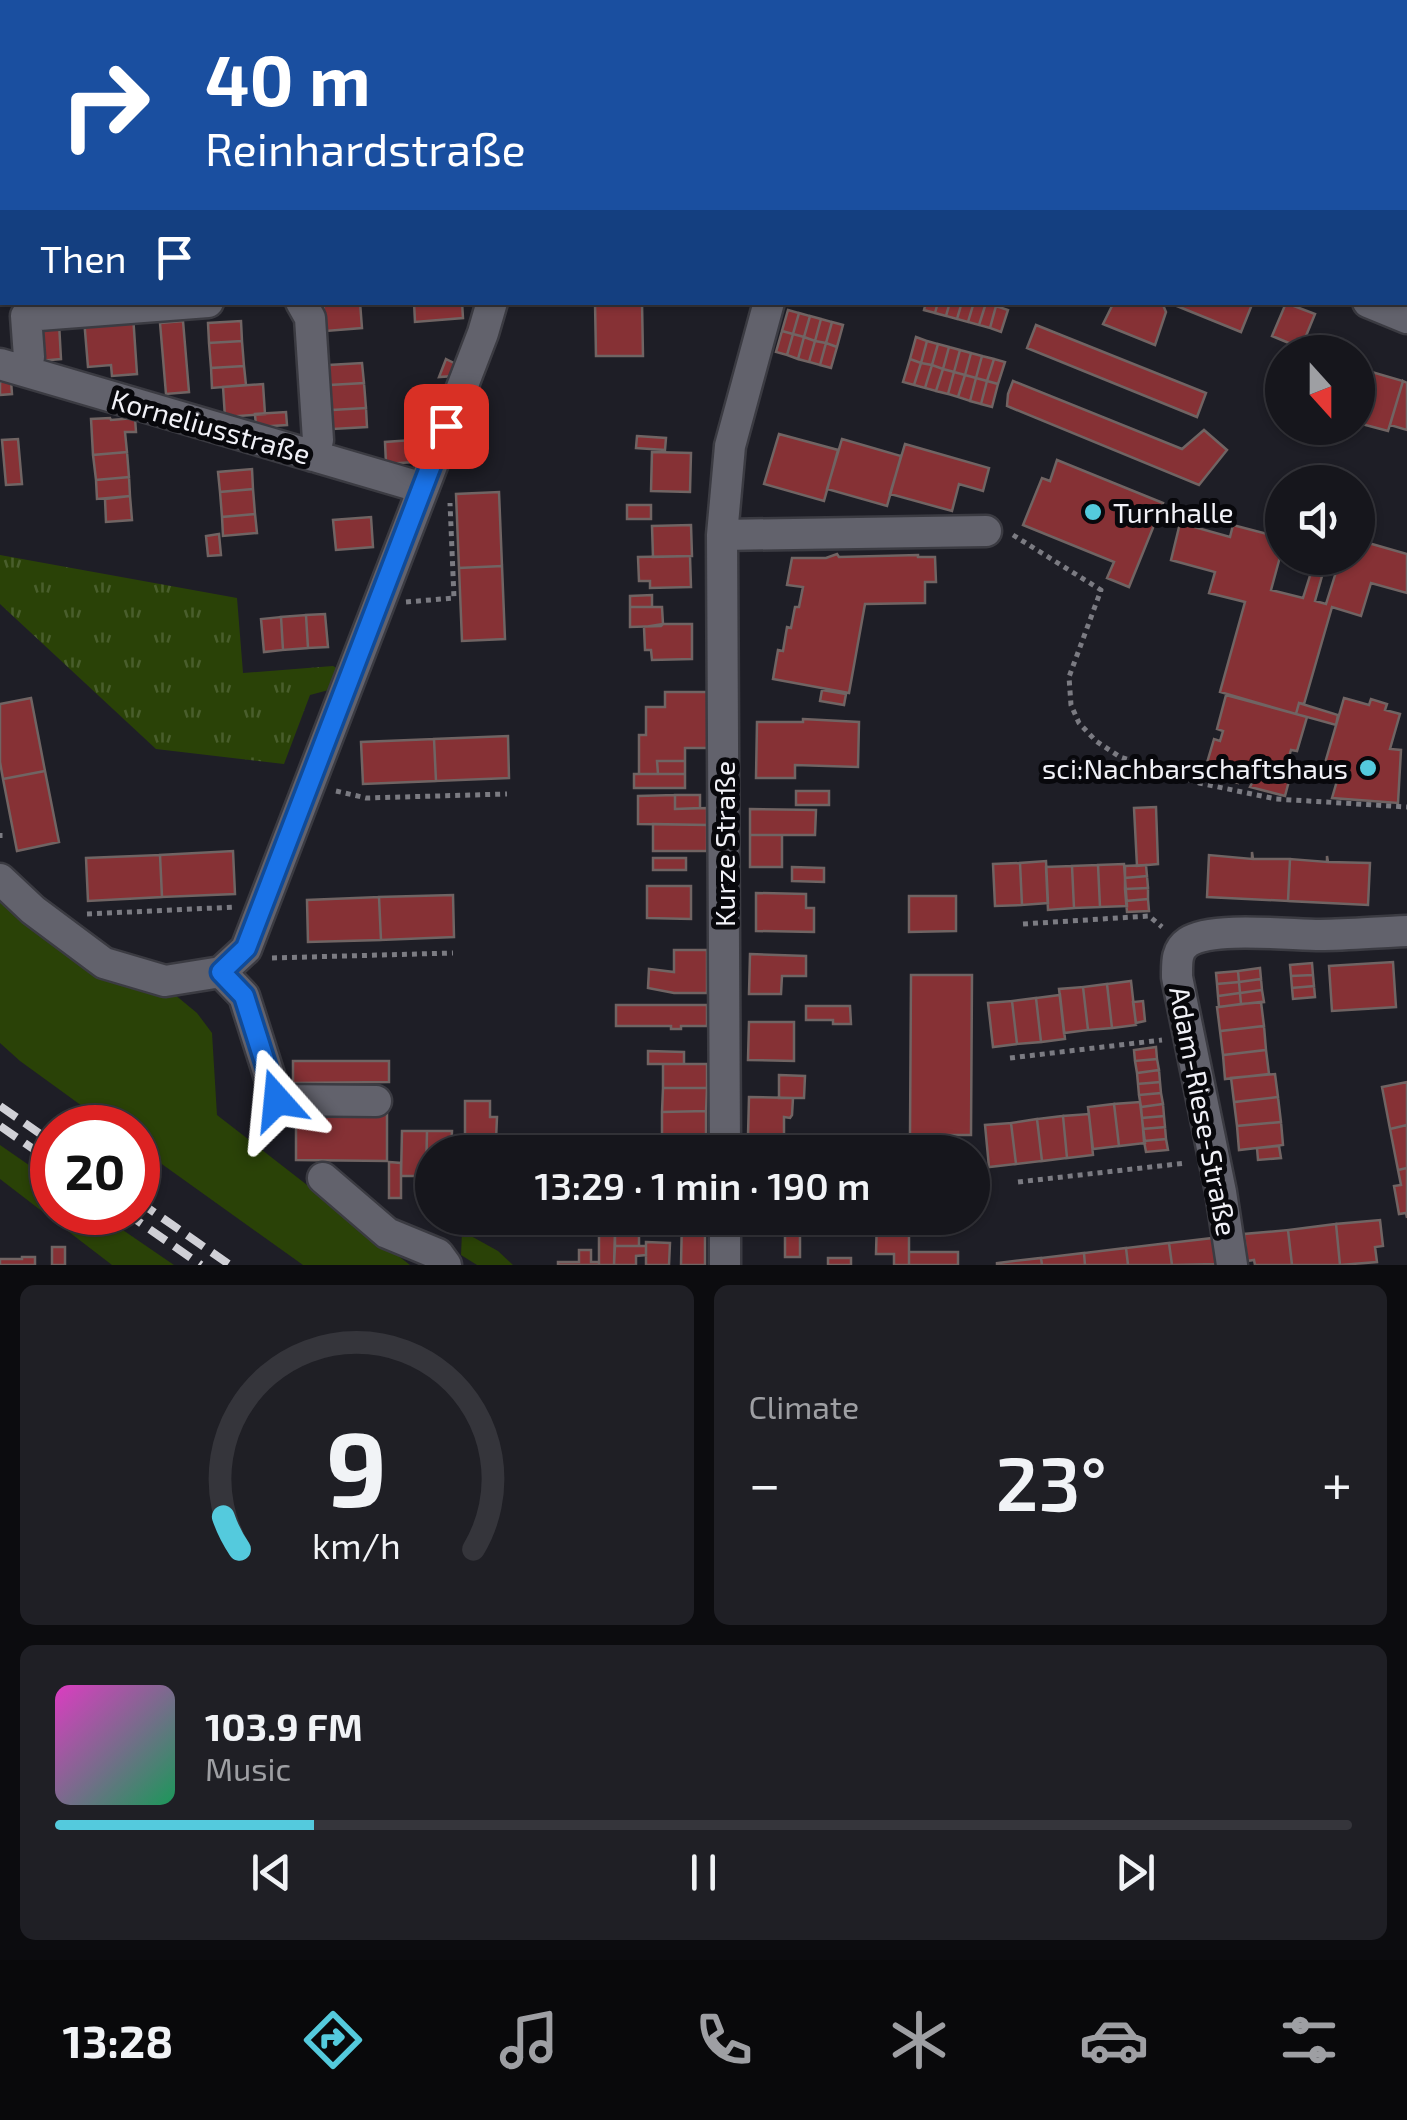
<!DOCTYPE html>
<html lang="en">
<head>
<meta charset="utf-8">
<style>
	body { margin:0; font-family:"Exo 2",sans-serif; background:#1f1f25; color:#f1f3f6; height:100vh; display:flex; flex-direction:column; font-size:38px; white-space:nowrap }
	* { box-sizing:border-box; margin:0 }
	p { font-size:32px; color:#9e9fa3 }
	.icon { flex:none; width:55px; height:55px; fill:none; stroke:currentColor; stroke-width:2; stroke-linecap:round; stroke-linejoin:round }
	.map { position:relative; height:1265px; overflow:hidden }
	.sheet { display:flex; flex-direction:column; gap:20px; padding:20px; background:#0c0c0f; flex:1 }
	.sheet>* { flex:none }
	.guide { position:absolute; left:0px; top:0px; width:1408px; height:305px; box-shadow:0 2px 8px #0004,0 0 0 2px #35353b; background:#1a4fa0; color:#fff; overflow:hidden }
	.needle { width:65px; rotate:159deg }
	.tools { position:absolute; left:1265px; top:335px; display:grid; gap:20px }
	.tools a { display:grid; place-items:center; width:110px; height:110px; border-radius:50%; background:#16161c; box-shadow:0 2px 8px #0004,0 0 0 2px #35353b; font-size:50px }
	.speed { position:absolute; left:30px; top:1105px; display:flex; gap:20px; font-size:50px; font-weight:700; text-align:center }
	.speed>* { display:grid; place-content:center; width:130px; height:130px; border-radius:50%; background:#16161c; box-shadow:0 2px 8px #0004,0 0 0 2px #35353b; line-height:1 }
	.speed .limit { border:15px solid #d22; background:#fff; color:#111 }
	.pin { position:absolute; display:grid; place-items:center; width:85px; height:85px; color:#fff; margin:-42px; border-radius:20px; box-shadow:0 5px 15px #0006 }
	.me { position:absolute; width:110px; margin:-55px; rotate:342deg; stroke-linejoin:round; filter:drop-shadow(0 0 8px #0008) }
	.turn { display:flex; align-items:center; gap:35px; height:210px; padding:0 40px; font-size:45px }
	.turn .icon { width:130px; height:130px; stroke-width:2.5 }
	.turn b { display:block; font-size:70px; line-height:85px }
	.then { display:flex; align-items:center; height:95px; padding:0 40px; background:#0003; gap:20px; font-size:38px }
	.big { font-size:75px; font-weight:600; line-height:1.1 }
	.sheet .widget { flex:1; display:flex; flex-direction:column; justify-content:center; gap:15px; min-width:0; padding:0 35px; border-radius:15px; background:#1f1f25 }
	.sheet .dial { align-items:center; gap:0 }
	.dial svg { height:260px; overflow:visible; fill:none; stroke:#35353b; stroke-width:7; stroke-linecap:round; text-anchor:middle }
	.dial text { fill:#f1f3f6; stroke:none }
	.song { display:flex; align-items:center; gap:30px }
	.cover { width:120px; height:120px; border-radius:15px; background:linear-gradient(135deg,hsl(310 70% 55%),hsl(150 70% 35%)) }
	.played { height:10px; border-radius:5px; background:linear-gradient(90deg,#54cadd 20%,#35353b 20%) }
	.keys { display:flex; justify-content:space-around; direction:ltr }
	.heat { display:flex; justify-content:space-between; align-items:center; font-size:55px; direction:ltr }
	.sheet .tiles { flex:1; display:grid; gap:20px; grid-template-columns:1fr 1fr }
	.widget:last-child { grid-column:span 2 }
	.trip { position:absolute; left:415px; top:1135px; width:575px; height:100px; border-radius:50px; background:#16161c; box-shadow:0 2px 8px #0004,0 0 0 2px #35353b; font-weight:600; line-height:100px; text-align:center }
	.tab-bar { display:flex; height:160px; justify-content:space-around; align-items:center; background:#09090b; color:#9e9fa3 }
	.tab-bar .icon { width:70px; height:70px }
	.tab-bar .on { color:#54cadd }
	.tab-bar b { font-size:45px; color:#f1f3f6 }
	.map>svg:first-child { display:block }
	.green { fill:#2a4207 }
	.park { fill:url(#park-tufts) }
	.building { fill:#863135; stroke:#706463; stroke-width:2.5; fill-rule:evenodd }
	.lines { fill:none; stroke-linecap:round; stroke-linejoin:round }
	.minor-casing { stroke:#3b3b42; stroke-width:35 }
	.path { stroke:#7b7b82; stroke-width:5; stroke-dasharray:5 5; stroke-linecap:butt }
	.minor { stroke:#62626c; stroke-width:30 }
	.rail { stroke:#d0d0d6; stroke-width:8; stroke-dasharray:20 10; stroke-linecap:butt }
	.route-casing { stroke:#114b97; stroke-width:25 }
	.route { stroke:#1a73e8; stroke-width:18 }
	.poi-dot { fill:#54cadd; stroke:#08080c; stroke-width:4 }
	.labels { text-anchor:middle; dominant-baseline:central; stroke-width:10; stroke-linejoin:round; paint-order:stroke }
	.street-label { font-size:28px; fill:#f1f1f7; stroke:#08080c }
	.poi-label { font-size:28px; fill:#f1f1f7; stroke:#08080c; text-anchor:start }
</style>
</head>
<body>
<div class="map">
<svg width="1407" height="1265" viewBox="0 0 1407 1265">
	<defs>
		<pattern id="park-tufts" width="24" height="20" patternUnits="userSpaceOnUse" patternTransform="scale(2.5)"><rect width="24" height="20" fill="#2a4207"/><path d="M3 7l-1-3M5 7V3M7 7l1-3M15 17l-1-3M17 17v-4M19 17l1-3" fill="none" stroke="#495e2c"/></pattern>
	</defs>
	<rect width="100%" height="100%" fill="#1e1e26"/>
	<path class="green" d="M0,895L174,994L197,1013L212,1033L217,1115L410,1265H303L138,1147V1128L111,1127L20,1061L0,1043Z
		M0,1145L52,1181V1212L98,1213L174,1265H112L0,1179Z
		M462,1231L498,1251L513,1265H477L461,1255Z"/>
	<path class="park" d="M0,555L237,598L243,673L333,666L340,670L336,688L310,695L284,764L156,749L0,604Z"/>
	<path class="building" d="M174,0H216L215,2H174Z
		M380,0H423V2H380Z
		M865,0H907V2H865Z
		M323,302H360L362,328L326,331Z
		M414,302H462L463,318L415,322Z
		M595,302H642L643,356H596Z
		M926,302H938L935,313L924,310Z
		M938,302H950L946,316L935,313Z
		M950,302H962L957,319L946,316Z
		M962,302H974L968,322L957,319Z
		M974,302L986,303L979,325L968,322Z
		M1114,302H1164L1163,305L1166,312L1155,345L1103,324Z
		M1167,302H1253L1241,332Z
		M986,303L996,306L990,328L979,325Z
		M1286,303L1315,314L1301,348L1272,336Z
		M996,306L1008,310L1001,332L990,328Z
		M788,310L799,313L793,334L782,331Z
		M799,313L810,316L804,337L793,334Z
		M133,315L137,374L112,376L111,365L88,367L84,319Z
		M810,316L821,319L815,341L804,337Z
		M821,319L832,322L826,343L815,341Z
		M183,321L189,392L166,394L160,323Z
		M241,321L242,341L209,343L208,323Z
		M832,322L843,325L837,347L826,343Z
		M59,323L61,359L39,361L36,325Z
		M1036,325L1206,393L1197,417L1027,348Z
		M782,331L793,334L787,355L776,352Z
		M793,334L804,337L798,359L787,355Z
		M804,337L815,341L809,362L798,359Z
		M916,337L927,341L921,363L910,359Z
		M242,341L244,366L211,368L209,343Z
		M815,341L826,343L820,365L809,362Z
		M927,341L938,344L932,365L921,363Z
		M826,343L837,347L831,368L820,365Z
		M938,344L949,347L943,369L932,365Z
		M949,347L960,350L954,372L943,369Z
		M960,350L971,353L965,375L954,372Z
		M971,353L982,356L976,378L965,375Z
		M982,356L994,359L987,381L976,378Z
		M446,359L458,365L454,376L439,377Z
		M910,359L921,363L914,385L903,382Z
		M994,359L1005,362L998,384L987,381Z
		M362,363L364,383L330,385L329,365Z
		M921,363L932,365L925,388L914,385Z
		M932,365L943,369L936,391L925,388Z
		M244,366L246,385L212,388L211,368Z
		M1358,368L1403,381L1388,431L1358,423Z
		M943,369L954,372L948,394L936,391Z
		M954,372L965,375L958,397L948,394Z
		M965,375L976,378L970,401L958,397Z
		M976,378L987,381L981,404L970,401Z
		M11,381L12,394L0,395V382Z
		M987,381L998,384L992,407L981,404Z
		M1013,381L1182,449L1204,430L1227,450L1199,485L1007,406L1008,394Z
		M1403,381L1407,383V430L1390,425Z
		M364,383L366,408L332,410L330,385Z
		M263,384L265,414L225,417L223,387Z
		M366,408L367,427L333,429L332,410Z
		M286,412L287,425L256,427L255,414Z
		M110,418L111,420L135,418L136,432H125L127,452L93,455L91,419Z
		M779,434L838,450L824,501L764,484Z
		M637,436L666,438L665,450L636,448Z
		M18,439L22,484L6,485L2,440Z
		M421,439L422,460H413L412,440Z
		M842,439L901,456L887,506L827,489Z
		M412,440L414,462L386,464L385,442Z
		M905,444L989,468L983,491L959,484L952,511L890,494Z
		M127,452L129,477L96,480L93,455Z
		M652,452L691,453L690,492L651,491Z
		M1057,460L1163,503L1129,587L1107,578L1114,562L1023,525L1042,478L1050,481Z
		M252,469L253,489L220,492L218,472Z
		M129,477L130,496L97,499L96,480Z
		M253,489L255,514L222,517L220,492Z
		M499,492L502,566L459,568L456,494Z
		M130,496L132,520L106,522L105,499Z
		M627,505H651V519H627Z
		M1358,505L1367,507L1358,540Z
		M255,514L257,533L223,536L222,517Z
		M371,517L373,547L336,550L333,520Z
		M1276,517L1282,519V558H1358V540L1407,554V593L1371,583L1361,616L1332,607L1304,704L1299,703L1296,714L1220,692L1245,602L1209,593L1215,572L1171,560L1180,523L1230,537L1233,525L1271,535ZM1280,557L1313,566L1303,598L1271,590ZM1324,569L1336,572L1326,604L1315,601Z
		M691,525L692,556L653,557L652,526Z
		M219,534L221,555L208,556L206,536Z
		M837,554L839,557L918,555V557H935L936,582H925V603L865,604L849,693L773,679L778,650L783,651L787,627L791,628L795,607H799L803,587L787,585L792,558H826Z
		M690,556L691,587L650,588V581H639L638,557Z
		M502,566L505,639L462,641L459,568Z
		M652,595V607H630V596Z
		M630,607H662L663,624L661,626L630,627Z
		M325,614L328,647L308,648L306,615Z
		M306,615L308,648L283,650L281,617Z
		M281,617L283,650L264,652L261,619Z
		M663,624H692V659L652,660L651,650H645L644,627Z
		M822,690L846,694L844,705L820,701Z
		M665,692H708V748H685V761H657L658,774H639V735H646V707H665Z
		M1226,695L1307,717L1297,751L1291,750L1288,760L1294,762L1285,796L1250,787L1252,783L1239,779L1238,783L1204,773L1214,739L1220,741L1223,731L1217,729Z
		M31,698L45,771L3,779L0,762V704Z
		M1344,698L1369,705L1371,699L1387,704L1385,710L1400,714L1390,749L1401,750L1398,803L1332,798L1341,767L1325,763Z
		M1299,703L1338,715L1336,725L1296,714Z
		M803,719L859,722L858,767L795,765V778H756L757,722H803Z
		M508,736L509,778L436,781L434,739Z
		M434,739L436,781L363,784L361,742Z
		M657,761H685V774H658Z
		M45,771L59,842L17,851L3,779Z
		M634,774H685V788H634Z
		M796,791H829V805H796Z
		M675,795V809L707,808V825L638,824V796Z
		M675,795H700V808L675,809Z
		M1156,807L1158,864L1137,866L1134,808Z
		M750,809L816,810L815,835H750Z
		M653,824L707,825V851H653Z
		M750,835H782V867H750Z
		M233,851L235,894L162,897L160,855Z
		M1252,852L1253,859H1290L1288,901L1207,897L1209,855L1252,859Z
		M160,855L162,897L88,901L86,858Z
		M1327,856L1328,862L1370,863L1368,905L1288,901L1290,859L1327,862Z
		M653,858H686V870H653Z
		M1046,861L1048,903L1022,905L1020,863Z
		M1020,863L1022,905L995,906L993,864Z
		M1124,864L1127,906L1100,907L1098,865Z
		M1098,865L1100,907L1074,908L1072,866Z
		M1146,865L1147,876L1125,878V866Z
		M1072,866L1074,908L1048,910L1046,867Z
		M792,867L824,868V882L792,881Z
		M1147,876L1148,888L1125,889V878Z
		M647,886H691V919L647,918Z
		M1148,888V899L1126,901L1125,889Z
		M756,893L806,894V908H814V932L756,931Z
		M453,895L454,937L381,940L379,897Z
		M909,896H956V931L909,932Z
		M379,897L381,940L308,942L307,900Z
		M1148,899L1149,911L1127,912L1126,901Z
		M674,950H707V993H674L648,988L649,969L674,972Z
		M750,954L806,956V976H782L781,994H749Z
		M1393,962L1396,1007L1332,1011L1329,966Z
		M1312,963L1313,975L1291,976L1290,965Z
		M1260,968L1261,979L1239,982L1238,971Z
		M1238,971L1239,982L1217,984L1216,973Z
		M911,975H972L971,1135H910Z
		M1313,975L1314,986L1292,988L1291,976Z
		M1261,979L1262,990L1240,993L1239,982Z
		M1131,981L1136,1025L1112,1028L1107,984Z
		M1239,982L1240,993L1218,996L1217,984Z
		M1107,984L1112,1028L1088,1030L1083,987Z
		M1314,986L1315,997L1293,999L1292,988Z
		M1083,987L1088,1030L1064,1033L1059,989Z
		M1262,990L1264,1002L1241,1004L1240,993Z
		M1240,993L1241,1004L1219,1007L1218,996Z
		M1060,995L1065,1039L1041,1042L1036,998Z
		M1036,998L1041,1042L1017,1044L1012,1001Z
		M1012,1001L1017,1044L993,1047L988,1003Z
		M1143,1001L1145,1021L1136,1023L1133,1002Z
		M1261,1002L1264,1026L1220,1031L1217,1007Z
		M616,1005H707V1026H681V1029H671V1026H616Z
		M806,1006H850L851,1024H833V1020H806Z
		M749,1022H794V1061L748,1060Z
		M1264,1026L1266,1050L1223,1055L1220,1031Z
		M1156,1047L1157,1059L1135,1061L1134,1050Z
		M1266,1050L1269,1074L1225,1079L1223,1055Z
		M648,1051L684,1052V1064H648Z
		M1157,1059L1159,1070L1137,1073L1135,1061Z
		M293,1061H389V1082L293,1083Z
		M663,1064H707V1088H663Z
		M1159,1070L1160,1082L1138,1084L1137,1073Z
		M1275,1074L1278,1097L1234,1102L1231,1078Z
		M779,1075L805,1076L804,1098H779Z
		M1160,1082L1161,1093L1139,1095L1138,1084Z
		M1407,1082V1125L1390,1129L1382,1087Z
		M663,1088H707L706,1111L662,1112Z
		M1161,1093L1163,1104L1141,1107L1139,1095Z
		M749,1097L793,1098L792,1115L790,1118L784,1117V1136H748Z
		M1278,1097L1281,1122L1237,1126L1234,1102Z
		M465,1101H490V1117H497L496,1140H520V1152H475V1140H465Z
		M1140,1102L1145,1143L1119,1146L1114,1104Z
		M1114,1104L1119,1146L1093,1149L1088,1107Z
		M1163,1104L1164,1116L1142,1118L1141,1107Z
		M706,1111V1135H662V1112Z
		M296,1113H387V1161L296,1160Z
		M1089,1114L1093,1155L1067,1158L1063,1116Z
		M1063,1116L1067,1158L1042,1161L1037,1119Z
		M1164,1116L1165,1127L1143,1129L1142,1118Z
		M1037,1119L1042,1161L1016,1164L1011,1123Z
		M1281,1122L1283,1145L1239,1150L1237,1126Z
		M1011,1123L1016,1164L989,1167L985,1125Z
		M1407,1125V1168L1398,1170L1390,1129Z
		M1165,1127L1166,1139L1144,1141L1143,1129Z
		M402,1131H427L426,1176H401Z
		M427,1131H452L451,1152H432V1187L426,1185Z
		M662,1135H706V1152H662Z
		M1166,1139L1168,1150L1146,1152L1144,1141Z
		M783,1144H807V1152H782Z
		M1279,1146L1281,1158L1258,1160L1257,1148Z
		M389,1162L401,1163V1198H389Z
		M1407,1168V1218L1406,1213L1399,1214L1394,1186L1401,1185L1398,1170Z
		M615,1218H639V1246H615Z
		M682,1218H705V1265H681Z
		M784,1218H806V1229H784Z
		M877,1218H909V1265H894V1254H876Z
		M1380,1220L1383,1246L1375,1247L1377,1262L1340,1265L1336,1224Z
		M1336,1224L1340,1265H1292L1288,1230Z
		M599,1229L615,1230L614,1265H599Z
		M785,1229H800V1257H785Z
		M1288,1230L1292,1265H1255L1254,1260L1247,1261L1244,1234Z
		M1213,1238L1216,1264L1172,1265L1169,1243Z
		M646,1242L670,1243L669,1265H646Z
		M1169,1243L1172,1265H1128L1126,1248Z
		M615,1246H646V1255L636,1256V1265H614Z
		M52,1247H65V1265H52Z
		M1126,1248L1128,1265H1085L1084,1253Z
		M579,1250H591V1262H599V1265H558V1262H579Z
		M909,1252H958V1265H909Z
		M1084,1253L1085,1265H1042L1041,1258Z
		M22,1257H35V1265H0V1259H22Z
		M828,1258H851V1265H828Z
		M1041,1258L1042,1265H997V1263Z"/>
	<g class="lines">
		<defs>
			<path id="minor" d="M498,0L503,2
				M1017,0L1023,2
				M1045,0V2
				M1156,0L1157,2
				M1267,0L1268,2
				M0,1L1,0
				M840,2V0
				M1405,117L1407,126
				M1405,158L1407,159
				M301,302L310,318L318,440L313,456
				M1368,302L1407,318
				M0,364L423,488
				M24,371L29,357L26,316L208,302
				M722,535L986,531
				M0,879L33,910L104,963L165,981L221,972L246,949L483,333L492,302
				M221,972L244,996L277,1100L376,1101
				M725,1152L722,535L730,446L769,302
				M323,1178L387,1233L438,1254L446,1265
				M725,1218V1265
				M1232,1265L1221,1192L1177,977C1177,963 1176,950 1188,942C1211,926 1291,935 1320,935C1349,935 1378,932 1407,931"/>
		</defs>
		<use href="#minor" class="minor-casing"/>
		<path class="path" d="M1013,535L1101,590L1069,677L1071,705L1079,723L1096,741L1120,757L1199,783L1276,799L1407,807
			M406,602L454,598L450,503
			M336,791L366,798L507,794
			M0,833V839
			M87,914L236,907
			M1023,924L1149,916L1162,927
			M272,958L453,953
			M1010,1058L1162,1040
			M1018,1182L1186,1163"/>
		<use href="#minor" class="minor"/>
		<path class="rail" d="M0,1106L52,1142
			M0,1126L52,1162
			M138,1201L230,1265
			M125,1212L201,1265"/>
	</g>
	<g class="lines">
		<defs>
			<path id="route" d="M277,1100L244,996L221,972L246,948L446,426"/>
		</defs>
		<use href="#route" class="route-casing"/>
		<use href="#route" class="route"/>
	</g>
	<g class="poi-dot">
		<circle cx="1093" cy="512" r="10"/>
		<circle cx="1368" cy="768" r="10"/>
	</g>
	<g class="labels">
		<g class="street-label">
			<text transform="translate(211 426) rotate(16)">Korneliusstraße</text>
			<text transform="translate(724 844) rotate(-90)">Kurze Straße</text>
			<text transform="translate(1204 1111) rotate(79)">Adam-Riese-Straße</text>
		</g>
		<g class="poi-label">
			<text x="1113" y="512">Turnhalle</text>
			<text x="1348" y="768" text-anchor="end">sci:Nachbarschaftshaus</text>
		</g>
	</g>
</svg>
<div class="tools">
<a><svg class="needle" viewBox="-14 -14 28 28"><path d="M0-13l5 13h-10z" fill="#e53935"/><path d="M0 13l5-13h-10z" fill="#9e9fa3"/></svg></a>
<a><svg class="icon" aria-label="sound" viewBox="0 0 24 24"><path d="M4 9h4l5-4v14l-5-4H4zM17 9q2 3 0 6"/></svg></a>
</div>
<div class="speed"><div class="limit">20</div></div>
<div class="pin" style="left:446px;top:426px;background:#d93025"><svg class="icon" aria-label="arrive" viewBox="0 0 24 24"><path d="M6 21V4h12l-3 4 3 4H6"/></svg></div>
<svg class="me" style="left:277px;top:1100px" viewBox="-20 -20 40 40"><path d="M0-17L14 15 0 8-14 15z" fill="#1a73e8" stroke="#fff" stroke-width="4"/></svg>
<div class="trip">13:29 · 1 min · 190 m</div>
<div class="guide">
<div class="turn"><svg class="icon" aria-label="right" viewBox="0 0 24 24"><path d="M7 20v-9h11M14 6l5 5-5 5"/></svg><div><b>40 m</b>Reinhardstraße</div></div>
<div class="then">Then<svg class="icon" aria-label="arrive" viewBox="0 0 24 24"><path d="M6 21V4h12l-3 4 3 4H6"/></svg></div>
</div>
</div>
<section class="sheet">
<div class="tiles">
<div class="widget dial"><svg viewBox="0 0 100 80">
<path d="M14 69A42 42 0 1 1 86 69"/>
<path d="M14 69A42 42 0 0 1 9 59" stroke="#54cadd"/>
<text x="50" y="56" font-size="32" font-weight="700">9</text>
<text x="50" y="72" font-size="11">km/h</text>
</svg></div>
<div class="widget"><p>Climate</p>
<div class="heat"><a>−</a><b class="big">23°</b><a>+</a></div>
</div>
<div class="widget">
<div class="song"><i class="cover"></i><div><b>103.9 FM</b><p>Music</p></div></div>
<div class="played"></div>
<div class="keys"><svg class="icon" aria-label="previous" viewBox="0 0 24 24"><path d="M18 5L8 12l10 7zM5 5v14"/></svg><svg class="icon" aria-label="pause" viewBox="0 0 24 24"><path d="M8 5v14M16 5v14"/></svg><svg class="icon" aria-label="next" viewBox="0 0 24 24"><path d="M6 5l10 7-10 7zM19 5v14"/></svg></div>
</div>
</div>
</section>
<nav class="tab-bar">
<b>13:28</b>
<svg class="icon on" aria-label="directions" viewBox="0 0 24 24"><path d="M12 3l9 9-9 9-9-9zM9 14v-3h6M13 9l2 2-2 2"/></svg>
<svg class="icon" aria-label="music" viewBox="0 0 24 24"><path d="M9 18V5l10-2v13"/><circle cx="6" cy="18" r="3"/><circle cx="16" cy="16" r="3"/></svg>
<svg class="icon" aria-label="phone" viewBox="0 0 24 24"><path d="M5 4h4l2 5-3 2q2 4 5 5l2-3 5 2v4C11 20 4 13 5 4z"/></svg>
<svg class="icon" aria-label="climate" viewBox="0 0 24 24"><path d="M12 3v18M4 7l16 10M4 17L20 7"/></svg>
<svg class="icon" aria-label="car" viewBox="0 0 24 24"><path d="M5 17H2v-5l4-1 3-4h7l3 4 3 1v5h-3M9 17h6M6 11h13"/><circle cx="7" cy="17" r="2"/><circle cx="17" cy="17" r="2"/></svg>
<svg class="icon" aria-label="filters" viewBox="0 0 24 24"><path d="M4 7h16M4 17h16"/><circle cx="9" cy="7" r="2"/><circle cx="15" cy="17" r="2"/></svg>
</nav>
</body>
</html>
